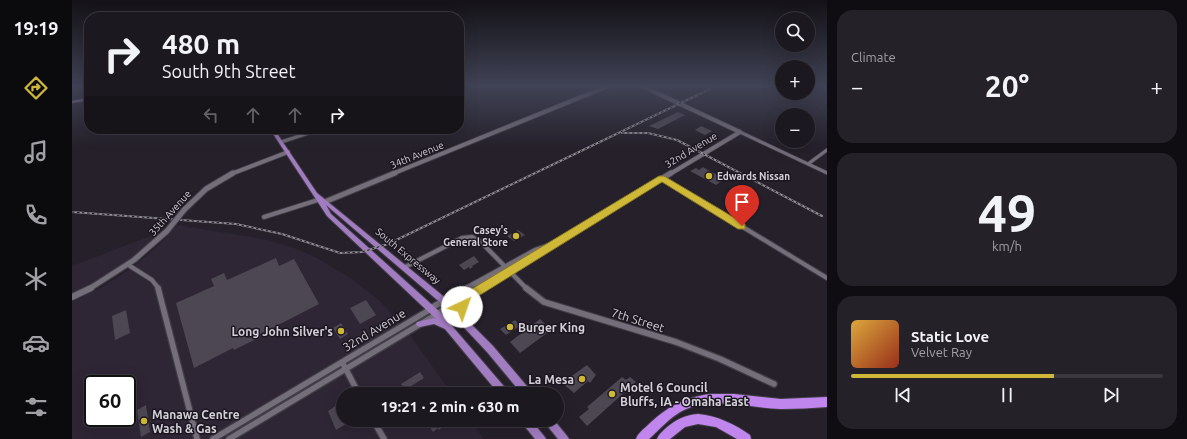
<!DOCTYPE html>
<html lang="en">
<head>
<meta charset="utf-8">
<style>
	body { margin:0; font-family:Ubuntu,sans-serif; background:#252129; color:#f1f3f6; height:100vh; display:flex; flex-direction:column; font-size:15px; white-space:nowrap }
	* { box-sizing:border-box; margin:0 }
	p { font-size:13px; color:#a0a0a5 }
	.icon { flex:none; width:22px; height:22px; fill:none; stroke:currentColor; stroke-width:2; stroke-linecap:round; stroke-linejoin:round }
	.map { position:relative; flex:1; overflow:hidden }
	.details { display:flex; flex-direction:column; gap:10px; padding:10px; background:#0f0d12; width:360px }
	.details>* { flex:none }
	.top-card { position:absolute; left:12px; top:12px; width:380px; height:122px; border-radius:16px; box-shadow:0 4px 16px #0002,0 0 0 1px #3a373e; background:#1c1820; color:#f1f3f6; overflow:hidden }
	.buttons { position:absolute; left:703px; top:12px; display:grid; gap:8px }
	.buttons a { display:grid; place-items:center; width:40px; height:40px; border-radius:50%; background:#1c1820; box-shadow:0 4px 16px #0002,0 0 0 1px #3a373e; font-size:20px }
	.speed { position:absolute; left:12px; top:375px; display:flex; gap:8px; font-size:20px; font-weight:700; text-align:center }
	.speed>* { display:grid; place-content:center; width:52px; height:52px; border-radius:50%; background:#1c1820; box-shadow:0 4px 16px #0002,0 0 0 1px #3a373e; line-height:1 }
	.speed .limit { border:2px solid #111; border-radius:6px; background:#fff; color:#111 }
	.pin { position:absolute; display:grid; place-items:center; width:34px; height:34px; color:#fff; margin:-41px -17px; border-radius:50% 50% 50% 0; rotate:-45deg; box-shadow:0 0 4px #0007 }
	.pin .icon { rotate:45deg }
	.me { position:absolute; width:44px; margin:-22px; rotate:42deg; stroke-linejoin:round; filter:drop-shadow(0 0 3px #0008) }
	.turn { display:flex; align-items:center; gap:14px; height:84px; padding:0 12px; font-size:18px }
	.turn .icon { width:52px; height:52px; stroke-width:2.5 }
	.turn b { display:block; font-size:28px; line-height:34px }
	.lanes { display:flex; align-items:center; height:38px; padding:0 12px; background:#0003; justify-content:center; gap:20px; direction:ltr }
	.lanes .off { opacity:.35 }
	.big { font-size:30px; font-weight:700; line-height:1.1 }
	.details .widget { flex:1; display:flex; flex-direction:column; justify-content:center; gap:6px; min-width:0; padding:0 14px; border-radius:16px; background:#252129 }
	.details .dial { align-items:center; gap:0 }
	.dial b { font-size:52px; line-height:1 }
	.song { display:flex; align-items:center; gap:12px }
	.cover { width:48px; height:48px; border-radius:6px; background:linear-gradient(135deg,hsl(40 70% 55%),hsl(10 70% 35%)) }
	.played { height:4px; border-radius:2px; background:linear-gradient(90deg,#cfb837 65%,#3a373e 65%) }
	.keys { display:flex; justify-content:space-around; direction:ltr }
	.heat { display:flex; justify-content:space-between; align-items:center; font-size:22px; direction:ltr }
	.trip { position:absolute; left:264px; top:387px; width:228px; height:40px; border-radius:20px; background:#1c1820; box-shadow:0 4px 16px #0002,0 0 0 1px #3a373e; font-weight:700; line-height:40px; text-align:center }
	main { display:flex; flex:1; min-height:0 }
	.tabs { display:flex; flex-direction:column; width:72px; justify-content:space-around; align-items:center; background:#0b0a0d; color:#a0a0a5 }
	.tabs .icon { width:28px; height:28px }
	.tabs .active { color:#cfb837 }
	.tabs b { font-size:18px; color:#f1f3f6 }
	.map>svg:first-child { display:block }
	.built { fill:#2e2535; fill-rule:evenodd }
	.building { fill:#4d4753 }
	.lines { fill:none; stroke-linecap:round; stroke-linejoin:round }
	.minor-far2-casing { stroke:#413d46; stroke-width:4.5 }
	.minor-far1-casing { stroke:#413d46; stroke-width:6 }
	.minor-casing { stroke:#413d46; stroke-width:8 }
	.tertiary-far2-casing { stroke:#413d46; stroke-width:5.5 }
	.tertiary-far1-casing { stroke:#413d46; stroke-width:7 }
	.tertiary-casing { stroke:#413d46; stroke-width:8 }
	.primary-casing { stroke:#413d46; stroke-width:2 }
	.motorway-casing { stroke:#413d46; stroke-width:2 }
	.minor-far2 { stroke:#746d7a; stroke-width:3 }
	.minor-far1 { stroke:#746d7a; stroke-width:4 }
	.minor { stroke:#746d7a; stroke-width:5.5 }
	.tertiary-far2 { stroke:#746d7a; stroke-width:4 }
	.tertiary-far1 { stroke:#746d7a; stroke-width:5 }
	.tertiary { stroke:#746d7a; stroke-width:6 }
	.primary { fill:#a27cc0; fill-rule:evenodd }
	.motorway { fill:#c086ee; fill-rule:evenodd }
	.rail-casing { stroke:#8f8c94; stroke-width:2 }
	.rail { stroke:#1c1621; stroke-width:1; stroke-dasharray:2.5; stroke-linecap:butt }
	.tertiary-bridge-casing { stroke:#413d46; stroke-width:7; stroke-linecap:butt }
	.tertiary-bridge { stroke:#746d7a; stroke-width:5 }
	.route { fill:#cfb837; stroke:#877824 }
	.poi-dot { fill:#cfb837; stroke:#1c1621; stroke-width:1.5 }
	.labels { text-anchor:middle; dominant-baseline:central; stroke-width:3; stroke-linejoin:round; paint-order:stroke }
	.street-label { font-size:10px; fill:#d3d0d7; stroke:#1c1621 }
	.poi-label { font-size:10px; font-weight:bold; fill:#d3d0d7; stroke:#1c1621; text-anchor:start }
	.near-street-label { font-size:12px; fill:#d3d0d7; stroke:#1c1621 }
	.near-poi-label { font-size:12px; font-weight:bold; fill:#d3d0d7; stroke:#1c1621; text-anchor:start }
</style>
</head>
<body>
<main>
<nav class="tabs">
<b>19:19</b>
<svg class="icon active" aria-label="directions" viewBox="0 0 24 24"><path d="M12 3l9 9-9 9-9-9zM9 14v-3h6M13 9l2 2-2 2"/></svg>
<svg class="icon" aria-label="music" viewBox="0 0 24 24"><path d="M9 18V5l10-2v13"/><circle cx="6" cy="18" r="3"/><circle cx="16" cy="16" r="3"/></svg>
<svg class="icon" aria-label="phone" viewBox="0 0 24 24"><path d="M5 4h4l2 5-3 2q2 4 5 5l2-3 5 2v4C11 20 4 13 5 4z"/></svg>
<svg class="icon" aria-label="climate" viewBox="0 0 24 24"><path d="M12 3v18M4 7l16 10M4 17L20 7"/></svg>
<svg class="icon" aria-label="car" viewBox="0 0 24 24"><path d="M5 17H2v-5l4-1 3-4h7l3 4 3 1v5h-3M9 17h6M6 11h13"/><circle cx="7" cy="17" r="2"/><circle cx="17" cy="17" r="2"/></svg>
<svg class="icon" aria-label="filters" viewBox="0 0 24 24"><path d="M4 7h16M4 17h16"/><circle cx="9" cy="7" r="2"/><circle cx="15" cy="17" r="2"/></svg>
</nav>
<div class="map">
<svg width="755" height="439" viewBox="0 0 755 439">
	<rect width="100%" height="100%" fill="#25202a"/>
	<path class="built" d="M105,225L191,239L220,247L245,258L280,279L308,301L336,332L380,394H271V420H398L412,439H0V301L32,286L61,267L87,245ZM21,384H55V418H21Z
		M89,232L80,243L55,264L20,285L0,294V266Z"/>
	<path class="building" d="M606,112L613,115L586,129L577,126Z
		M629,126L640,131L633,135L623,130Z
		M631,167L652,179L644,185L618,171L624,168L627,170Z
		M446,230L453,235L442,241L435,236Z
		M402,256L407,262L400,266L401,267L398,269L397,267L392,270L387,265Z
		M204,258L207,266L222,259L247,304L187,335L188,337L162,350L161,348L122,368L104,303L142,286L139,279L152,273L155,280Z
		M294,300L304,315L288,324L278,308Z
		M54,310L58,333L43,340L40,316Z
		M468,319L479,330L448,353L438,342Z
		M443,320L448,326L434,335L428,329Z
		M269,323L276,334L268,339L261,328Z
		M515,365L524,375L518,383L516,381L502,393L490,383Z
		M348,372L352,378L333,390L329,384Z
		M550,377L554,380L558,377L564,382L515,426L507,417L517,409L515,407Z
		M268,403L271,409V420L274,424L264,430L256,411Z
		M74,405L78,432L69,437L65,410Z
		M358,420H378L367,430L366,428L361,432L355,422Z"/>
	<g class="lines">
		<defs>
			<path id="minor-far2" d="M668,132L755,173
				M209,142L249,129
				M736,164L755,150"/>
			<path id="minor-far1" d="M590,178L755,278
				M192,217L249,199
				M58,266L80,280L87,289
				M333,267L390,238L400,237L408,241L455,289"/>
			<path id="minor" d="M86,288L125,439
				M454,288L472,302L604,342L648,359L702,384
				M270,362L287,394
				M301,420L312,439
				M141,439L359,309
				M157,439L365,314"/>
			<path id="tertiary-far2" d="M570,86L668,132
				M159,174L216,152
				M320,174L536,86
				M598,174L668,132"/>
			<path id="tertiary-far1" d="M250,203L323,173
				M112,210L134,189L161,173
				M17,289L62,260L95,231
				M393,289L464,250L476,246
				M407,289L599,173"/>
			<path id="tertiary" d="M0,297L19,288
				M359,308L395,288
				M365,314L408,288"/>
			<path id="primary" d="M17,98V100L0,103V101Z
				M198,129H202L245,193L376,300L388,313L386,307C389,302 392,293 399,295L400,297L394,307L398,320L397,322L421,346L459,391L460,394H450L415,352L370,304L254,205L259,214L368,312L436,391L437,394H427L373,329L362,324L348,327L345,326L344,324L345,322L362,318L364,319L255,216Z
				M449,420H459L472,436L474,439H463L450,423Z
				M472,420H482L495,436L497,439H486L473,423Z"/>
			<path id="motorway" d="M638,394H662L709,399L755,397V407C740,408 724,409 709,409C678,408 642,396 612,410C598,417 588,429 577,439H564C566,433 572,429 576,425C595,407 611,398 638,394Z
				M626,414C646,416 662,424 678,435L679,439H665L644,427L626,424L613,427L598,439H585C587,434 590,432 593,429C603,420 613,415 626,414Z"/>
		</defs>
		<use href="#minor-far2" class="minor-far2-casing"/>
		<use href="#minor-far1" class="minor-far1-casing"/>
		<use href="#minor" class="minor-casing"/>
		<use href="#tertiary-far2" class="tertiary-far2-casing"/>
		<use href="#tertiary-far1" class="tertiary-far1-casing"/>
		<use href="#tertiary" class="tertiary-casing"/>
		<use href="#primary" class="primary-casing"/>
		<use href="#motorway" class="motorway-casing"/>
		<use href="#minor-far2" class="minor-far2"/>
		<use href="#minor-far1" class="minor-far1"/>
		<use href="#minor" class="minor"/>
		<use href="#tertiary-far2" class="tertiary-far2"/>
		<use href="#tertiary-far1" class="tertiary-far1"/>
		<use href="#tertiary" class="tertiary"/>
		<use href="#primary" class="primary"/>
		<use href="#motorway" class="motorway"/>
		<defs>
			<path id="rail" d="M550,133H576L605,140L750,216
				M0,212L164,224L210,234L268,253L290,252L316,244L644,86"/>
		</defs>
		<use href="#rail" class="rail-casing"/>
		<use href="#rail" class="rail"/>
		<defs>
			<path id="tertiary-bridge" d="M95,231L112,210"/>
		</defs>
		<use href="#tertiary-bridge" class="tertiary-bridge-casing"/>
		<use href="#tertiary-bridge" class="tertiary-bridge"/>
	</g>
	<linearGradient id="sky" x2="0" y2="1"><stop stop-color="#141217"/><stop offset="0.58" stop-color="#404255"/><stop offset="1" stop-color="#404255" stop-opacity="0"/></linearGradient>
	<rect width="755" height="148" fill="url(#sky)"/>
	<path class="route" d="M587,176H592L673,224V229H666L590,182L400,300L393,311H386L384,307L393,293Z"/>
	<g class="poi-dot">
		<circle cx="637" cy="176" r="4"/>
		<circle cx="444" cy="236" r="4"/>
		<circle cx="438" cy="327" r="4"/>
		<circle cx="269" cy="331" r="4"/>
		<circle cx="510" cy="379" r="4"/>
		<circle cx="540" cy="394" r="4"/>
		<circle cx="72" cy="421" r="4"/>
	</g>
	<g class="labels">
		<g class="street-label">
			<text transform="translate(619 150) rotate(-31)">32nd Avenue</text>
			<text transform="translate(345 155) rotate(-22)">34th Avenue</text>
			<text transform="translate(98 213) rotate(-48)">35th Avenue</text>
			<text transform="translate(336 256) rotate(40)">South Expressway</text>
		</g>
		<g class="poi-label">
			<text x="645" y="176">Edwards Nissan</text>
			<text x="436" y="230" text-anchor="end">Casey's<tspan x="436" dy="12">General Store</tspan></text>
		</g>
		<g class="near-street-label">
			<text transform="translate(566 320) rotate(17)">7th Street</text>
			<text transform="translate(302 330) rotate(-31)">32nd Avenue</text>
		</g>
		<g class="near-poi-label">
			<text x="446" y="327">Burger King</text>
			<text x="261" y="331" text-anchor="end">Long John Silver's</text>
			<text x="502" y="379" text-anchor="end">La Mesa</text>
			<text x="548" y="387">Motel 6 Council<tspan x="548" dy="14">Bluffs, IA - Omaha East</tspan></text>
			<text x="80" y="414">Manawa Centre<tspan x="80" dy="14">Wash &amp; Gas</tspan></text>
		</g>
	</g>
</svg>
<div class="buttons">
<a><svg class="icon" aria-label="search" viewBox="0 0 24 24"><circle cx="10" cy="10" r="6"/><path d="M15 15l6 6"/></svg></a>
<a>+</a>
<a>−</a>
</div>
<div class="speed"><div class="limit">60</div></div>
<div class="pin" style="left:670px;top:226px;background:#d93025"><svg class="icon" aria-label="arrive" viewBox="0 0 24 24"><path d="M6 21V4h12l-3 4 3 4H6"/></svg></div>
<svg class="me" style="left:390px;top:307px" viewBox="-20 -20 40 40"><circle r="19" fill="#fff"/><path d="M0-13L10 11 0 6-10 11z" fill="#cfb837"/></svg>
<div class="trip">19:21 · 2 min · 630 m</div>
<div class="top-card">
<div class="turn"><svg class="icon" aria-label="right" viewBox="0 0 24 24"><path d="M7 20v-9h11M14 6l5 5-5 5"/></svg><div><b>480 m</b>South 9th Street</div></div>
<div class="lanes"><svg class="icon off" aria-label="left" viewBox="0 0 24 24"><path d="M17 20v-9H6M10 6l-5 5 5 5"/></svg><svg class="icon off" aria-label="ahead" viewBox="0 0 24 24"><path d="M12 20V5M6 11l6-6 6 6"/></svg><svg class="icon off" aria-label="ahead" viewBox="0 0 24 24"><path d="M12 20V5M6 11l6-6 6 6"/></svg><svg class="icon" aria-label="right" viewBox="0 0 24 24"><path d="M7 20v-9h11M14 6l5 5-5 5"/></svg></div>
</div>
</div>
<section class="details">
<div class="widget"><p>Climate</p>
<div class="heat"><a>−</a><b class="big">20°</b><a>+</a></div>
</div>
<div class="widget dial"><b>49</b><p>km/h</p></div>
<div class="widget">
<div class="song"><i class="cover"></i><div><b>Static Love</b><p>Velvet Ray</p></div></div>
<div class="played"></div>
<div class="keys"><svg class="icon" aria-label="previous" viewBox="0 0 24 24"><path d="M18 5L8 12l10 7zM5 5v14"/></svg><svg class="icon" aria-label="pause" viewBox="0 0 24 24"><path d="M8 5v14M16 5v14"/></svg><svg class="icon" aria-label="next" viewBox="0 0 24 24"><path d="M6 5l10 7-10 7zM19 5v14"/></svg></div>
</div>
</section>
</main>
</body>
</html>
